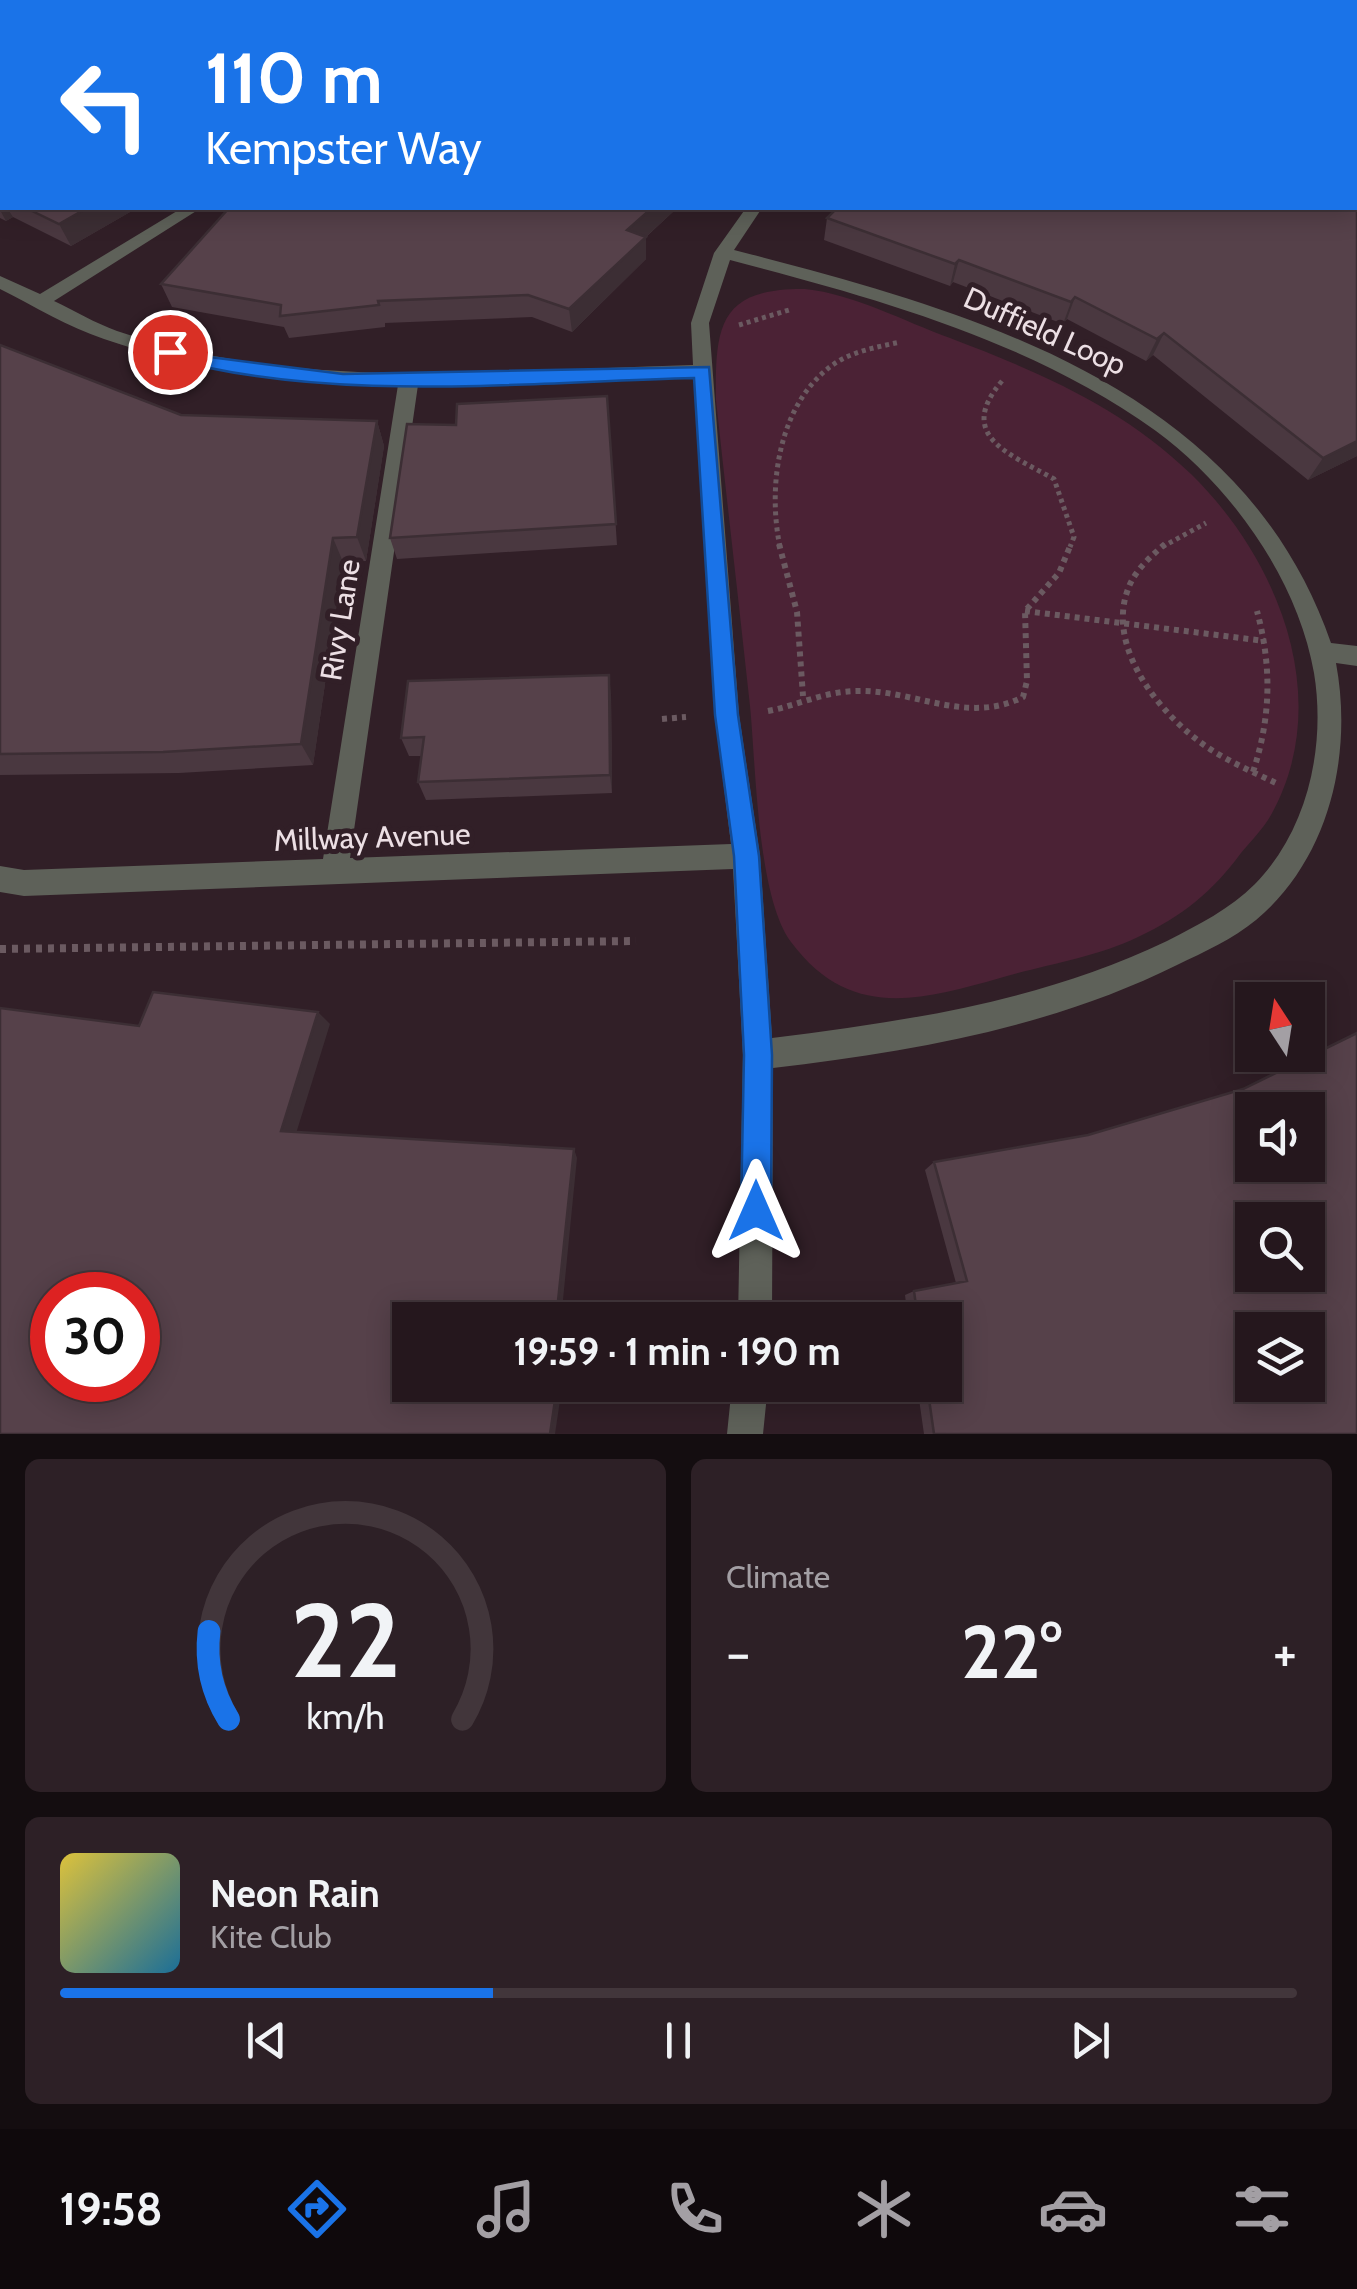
<!DOCTYPE html>
<html lang="en">
<head>
<meta charset="utf-8">
<style>
	body { margin:0; font-family:Cabin,sans-serif; background:#2d2026; color:#f1f3f6; height:100vh; display:flex; flex-direction:column; font-size:38px; white-space:nowrap }
	* { box-sizing:border-box; margin:0 }
	p { font-size:32px; color:#a39fa4 }
	.icon { flex:none; width:55px; height:55px; fill:none; stroke:currentColor; stroke-width:2; stroke-linecap:round; stroke-linejoin:round }
	.map { position:relative; height:1434px; overflow:hidden }
	.side { display:flex; flex-direction:column; gap:25px; padding:25px; background:#140d10; flex:1 }
	.side>* { flex:none }
	.guide { position:absolute; left:0px; top:0px; width:1358px; height:210px; box-shadow:0 5px 25px #0003,0 0 0 2px #42363b; background:#1a73e8; color:#fff; overflow:hidden }
	.needle { width:65px; rotate:348deg }
	.fabs { position:absolute; left:1235px; top:982px; display:grid; gap:20px }
	.fabs a { display:grid; place-items:center; width:90px; height:90px; border-radius:0px; background:#25171d; box-shadow:0 5px 25px #0003,0 0 0 2px #42363b; font-size:50px }
	.speed { position:absolute; left:30px; top:1272px; display:flex; gap:20px; font-size:50px; font-weight:700; text-align:center }
	.speed>* { display:grid; place-content:center; width:130px; height:130px; border-radius:50%; background:#25171d; box-shadow:0 5px 25px #0003,0 0 0 2px #42363b; line-height:1 }
	.speed .limit { border:15px solid #d22; background:#fff; color:#111 }
	.pin { position:absolute; display:grid; place-items:center; width:85px; height:85px; color:#fff; margin:-42px; border:5px solid #fff; border-radius:50%; box-shadow:0 2px 10px #0007 }
	.me { position:absolute; width:110px; margin:-55px; rotate:0deg; stroke-linejoin:round; filter:drop-shadow(0 0 8px #0008) }
	.turn { display:flex; align-items:center; gap:35px; height:210px; padding:0 40px; font-size:45px }
	.turn .icon { width:130px; height:130px; stroke-width:2.5 }
	.turn b { display:block; font-size:70px; line-height:85px }
	.big { font-size:75px; font-weight:700; line-height:1.1 }
	.side .tile { flex:1; display:flex; flex-direction:column; justify-content:center; gap:15px; min-width:0; padding:0 35px; border-radius:15px; background:#2d2026 }
	.side .dial { align-items:center; gap:0 }
	.dial svg { height:260px; overflow:visible; fill:none; stroke:#42363b; stroke-width:7; stroke-linecap:round; text-anchor:middle }
	.dial text { fill:#f1f3f6; stroke:none }
	.song { display:flex; align-items:center; gap:30px }
	.cover { width:120px; height:120px; border-radius:15px; background:linear-gradient(135deg,hsl(50 70% 55%),hsl(200 70% 35%)) }
	.played { height:10px; border-radius:5px; background:linear-gradient(90deg,#1a73e8 35%,#42363b 35%) }
	.keys { display:flex; justify-content:space-around; direction:ltr }
	.heat { display:flex; justify-content:space-between; align-items:center; font-size:55px; direction:ltr }
	.side .tiles { flex:1; display:grid; gap:25px; grid-template-columns:1fr 1fr }
	.tile:last-child { grid-column:span 2 }
	.trip { position:absolute; left:392px; top:1302px; width:570px; height:100px; border-radius:0px; background:#25171d; box-shadow:0 5px 25px #0003,0 0 0 2px #42363b; font-weight:700; line-height:100px; text-align:center }
	.tabs { display:flex; height:160px; justify-content:space-around; align-items:center; background:#0f090c; color:#a39fa4 }
	.tabs .icon { width:70px; height:70px }
	.tabs .selected { color:#1a73e8 }
	.tabs b { font-size:45px; color:#f1f3f6 }
	.map>svg:first-child { display:block }
	.green { fill:#4b2235 }
	.lines { fill:none; stroke-linecap:round; stroke-linejoin:round }
	.path-far3 { stroke:#6b5a61; stroke-width:4; stroke-dasharray:2.5 2.5; stroke-linecap:butt }
	.path-far2 { stroke:#6b5a61; stroke-width:5; stroke-dasharray:4 4; stroke-linecap:butt }
	.path-far1 { stroke:#6b5a61; stroke-width:6; stroke-dasharray:5 5; stroke-linecap:butt }
	.path { stroke:#6b5a61; stroke-width:8; stroke-dasharray:6 6; stroke-linecap:butt }
	.minor { fill:#5e6159; fill-rule:evenodd }
	.wall { fill:#4a3840 }
	.shaded-wall { fill:#3c2e34 }
	.building { fill:#56414a; stroke:#3c2e34; stroke-width:2.5; fill-rule:evenodd }
	.route { fill:#1a73e8; stroke:#114b97; stroke-width:2.5 }
	.labels { text-anchor:middle; dominant-baseline:central; stroke-width:10; stroke-linejoin:round; paint-order:stroke }
	.street-label { font-size:30px; fill:#ecdfe4; stroke:#311f27 }
</style>
</head>
<body>
<div class="map">
<svg width="1357" height="1434" viewBox="0 0 1357 1434">
	<rect width="100%" height="100%" fill="#311f27"/>
	<path class="green" d="M805,289C854,294 903,321 950,338C1039,372 1122,407 1191,474C1279,560 1335,700 1271,815C1263,829 1251,841 1241,853C1212,892 1183,916 1138,937C1097,957 1044,965 1000,978C919,1001 849,1020 791,942C757,896 756,766 750,706C739,604 727,502 716,400C715,326 719,288 805,289Z"/>
	<g class="lines">
		<path class="path-far3" d="M558,2L562,0"/>
		<path class="path-far2" d="M739,325L789,310
			M1002,381C955,436 1010,454 1054,479L1074,537L1070,547
			M780,547C767,485 779,402 834,364C853,351 878,347 900,342
			M1162,547L1206,523"/>
		<path class="path-far1" d="M779,544L797,612L803,696
			M1165,544C1149,558 1133,572 1127,592C1107,651 1163,717 1207,747C1229,762 1253,772 1276,783
			M1025,611L1265,641
			M768,711C799,705 825,691 858,691C916,690 967,725 1023,697L1027,681L1025,611L1059,573L1071,544
			M662,719L686,717
			M1253,772C1271,717 1272,667 1257,611"/>
		<path class="path" d="M0,949L636,941"/>
		<path class="minor" d="M1355,169L1357,170V180L1355,179Z
			M182,208H201L54,301C75,311 95,323 117,331C301,393 502,370 693,365L691,323L714,253L746,208H762L734,250C971,311 1242,385 1331,643L1357,646V666L1336,663C1353,754 1330,858 1256,920C1233,939 1204,952 1177,965C1050,1028 913,1051 773,1068L772,1320H738L743,1055L733,869L24,896L0,892V866L24,870L323,859L398,385C299,388 197,371 104,339C68,327 34,306 0,289V276L40,294ZM730,260C876,298 1031,341 1156,431C1231,486 1298,580 1314,673C1326,746 1308,830 1255,884C1230,909 1198,925 1167,941C1042,1001 908,1021 772,1038L760,856L739,715L709,323ZM694,378L715,715L731,844L350,858L418,385Z
			M732,1385H768L763,1434H727Z"/>
	</g>
	<path class="wall" d="M1032,0H1357V140L1355,139V2H1031Z
		M2,54V208H137L71,246L13,217L6,221L0,218V55Z
		M229,208H675V210L646,237V259L572,332L532,317L385,323V327L289,338L284,327L172,307L161,284Z
		M1355,208L1357,456L1308,480L1153,355L1146,361L1067,319L1063,324L953,282L950,286L824,240L827,218Z
		M0,345L181,415L377,421L384,446L366,561L343,562L313,765L179,773L0,775Z
		M607,396L617,545L397,559L390,538L456,425Z
		M611,694L612,793L426,800L418,782L421,756H409L401,738Z
		M1243,1089L1357,1434H924L917,1385H945V1320H908L905,1295L914,1291L956,1283L925,1170L934,1162L1088,1135Z"/>
	<path class="shaded-wall" d="M879,0H898L894,2H877Z
		M0,195L2,199V208H7L13,217L6,221L0,210Z
		M87,208H137L71,246L59,224Z
		M652,208H675V210L628,253L627,230Z
		M646,237V259L572,332L569,309Z
		M959,260L953,282L950,286L955,264Z
		M1075,297L1067,319L1063,324L1071,302Z
		M1164,333L1153,355L1146,361L1157,339Z
		M377,421L384,446L366,561L357,537Z
		M1357,441V456L1308,480L1323,458Z
		M333,538L343,562L313,765L301,744Z
		M609,675L611,694L612,793L610,775Z
		M318,1012L330,1024L294,1140L281,1131Z
		M574,1149L577,1158L561,1320H556Z
		M557,1387H562L555,1434H550Z"/>
	<path class="building" d="M125,0H391L398,2H120Z
		M724,0H879L877,2H722Z
		M1051,0H1357V115L1355,114V2H1049Z
		M2,54V196L0,195V55Z
		M1355,178L1357,179V441L1323,458L1164,333L1157,339L1075,297L1071,302L959,260L955,264L827,218L837,208H1355Z
		M26,208H87L59,224Z
		M229,208H652L627,230L646,237L569,309L528,295L378,301L379,305L280,316L281,305L161,284Z
		M0,345L181,415L377,421L357,537L333,538L301,744L163,752L0,754Z
		M607,396L616,524L390,538L407,424L456,425L457,404Z
		M609,675L610,775L418,782L424,737L401,738L408,681Z
		M153,992L318,1012L281,1131L574,1149L556,1320H410V1385H549L557,1387L550,1434H0V1008L139,1026ZM52,1295H138V1380H52Z
		M1357,1033V1434H934L927,1385H945V1320H918L914,1291L967,1281L934,1162L1088,1135L1243,1089ZM1252,1110H1308V1165H1252ZM1252,1220H1308V1275H1252ZM1252,1330H1308V1385H1252Z"/>
	<path class="route" d="M170,347L202,356L343,374L709,367L738,715L759,856L772,1055L771,1211L767,1222L756,1226L746,1222L741,1211L744,1055L734,856L715,715L694,378C522,382 330,404 164,357V348Z"/>
	<g class="labels">
		<g class="street-label">
			<text transform="translate(1045 331) rotate(24)">Duffield Loop</text>
			<text transform="translate(340 620) rotate(-81)">Rivy Lane</text>
			<text transform="translate(372 837) rotate(-2)">Millway Avenue</text>
		</g>
	</g>
</svg>
<div class="fabs">
<a><svg class="needle" viewBox="-14 -14 28 28"><path d="M0-13l5 13h-10z" fill="#e53935"/><path d="M0 13l5-13h-10z" fill="#a39fa4"/></svg></a>
<a><svg class="icon" aria-label="sound" viewBox="0 0 24 24"><path d="M4 9h4l5-4v14l-5-4H4zM17 9q2 3 0 6"/></svg></a>
<a><svg class="icon" aria-label="search" viewBox="0 0 24 24"><circle cx="10" cy="10" r="6"/><path d="M15 15l6 6"/></svg></a>
<a><svg class="icon" aria-label="layers" viewBox="0 0 24 24"><path d="M12 4l9 5-9 5-9-5zM3 14l9 5 9-5"/></svg></a>
</div>
<div class="speed"><div class="limit">30</div></div>
<div class="pin" style="left:170px;top:352px;background:#d93025"><svg class="icon" aria-label="arrive" viewBox="0 0 24 24"><path d="M6 21V4h12l-3 4 3 4H6"/></svg></div>
<svg class="me" style="left:756px;top:1211px" viewBox="-20 -20 40 40"><path d="M0-17L14 15 0 8-14 15z" fill="#1a73e8" stroke="#fff" stroke-width="4"/></svg>
<div class="trip">19:59 · 1 min · 190 m</div>
<div class="guide">
<div class="turn"><svg class="icon" aria-label="left" viewBox="0 0 24 24"><path d="M17 20v-9H6M10 6l-5 5 5 5"/></svg><div><b>110 m</b>Kempster Way</div></div>
</div>
</div>
<section class="side">
<div class="tiles">
<div class="tile dial"><svg viewBox="0 0 100 80">
<path d="M14 69A42 42 0 1 1 86 69"/>
<path d="M14 69A42 42 0 0 1 8 42" stroke="#1a73e8"/>
<text x="50" y="56" font-size="32" font-weight="700">22</text>
<text x="50" y="72" font-size="11">km/h</text>
</svg></div>
<div class="tile"><p>Climate</p>
<div class="heat"><a>−</a><b class="big">22°</b><a>+</a></div>
</div>
<div class="tile">
<div class="song"><i class="cover"></i><div><b>Neon Rain</b><p>Kite Club</p></div></div>
<div class="played"></div>
<div class="keys"><svg class="icon" aria-label="previous" viewBox="0 0 24 24"><path d="M18 5L8 12l10 7zM5 5v14"/></svg><svg class="icon" aria-label="pause" viewBox="0 0 24 24"><path d="M8 5v14M16 5v14"/></svg><svg class="icon" aria-label="next" viewBox="0 0 24 24"><path d="M6 5l10 7-10 7zM19 5v14"/></svg></div>
</div>
</div>
</section>
<nav class="tabs">
<b>19:58</b>
<svg class="icon selected" aria-label="directions" viewBox="0 0 24 24"><path d="M12 3l9 9-9 9-9-9zM9 14v-3h6M13 9l2 2-2 2"/></svg>
<svg class="icon" aria-label="music" viewBox="0 0 24 24"><path d="M9 18V5l10-2v13"/><circle cx="6" cy="18" r="3"/><circle cx="16" cy="16" r="3"/></svg>
<svg class="icon" aria-label="phone" viewBox="0 0 24 24"><path d="M5 4h4l2 5-3 2q2 4 5 5l2-3 5 2v4C11 20 4 13 5 4z"/></svg>
<svg class="icon" aria-label="climate" viewBox="0 0 24 24"><path d="M12 3v18M4 7l16 10M4 17L20 7"/></svg>
<svg class="icon" aria-label="car" viewBox="0 0 24 24"><path d="M5 17H2v-5l4-1 3-4h7l3 4 3 1v5h-3M9 17h6M6 11h13"/><circle cx="7" cy="17" r="2"/><circle cx="17" cy="17" r="2"/></svg>
<svg class="icon" aria-label="filters" viewBox="0 0 24 24"><path d="M4 7h16M4 17h16"/><circle cx="9" cy="7" r="2"/><circle cx="15" cy="17" r="2"/></svg>
</nav>
</body>
</html>
